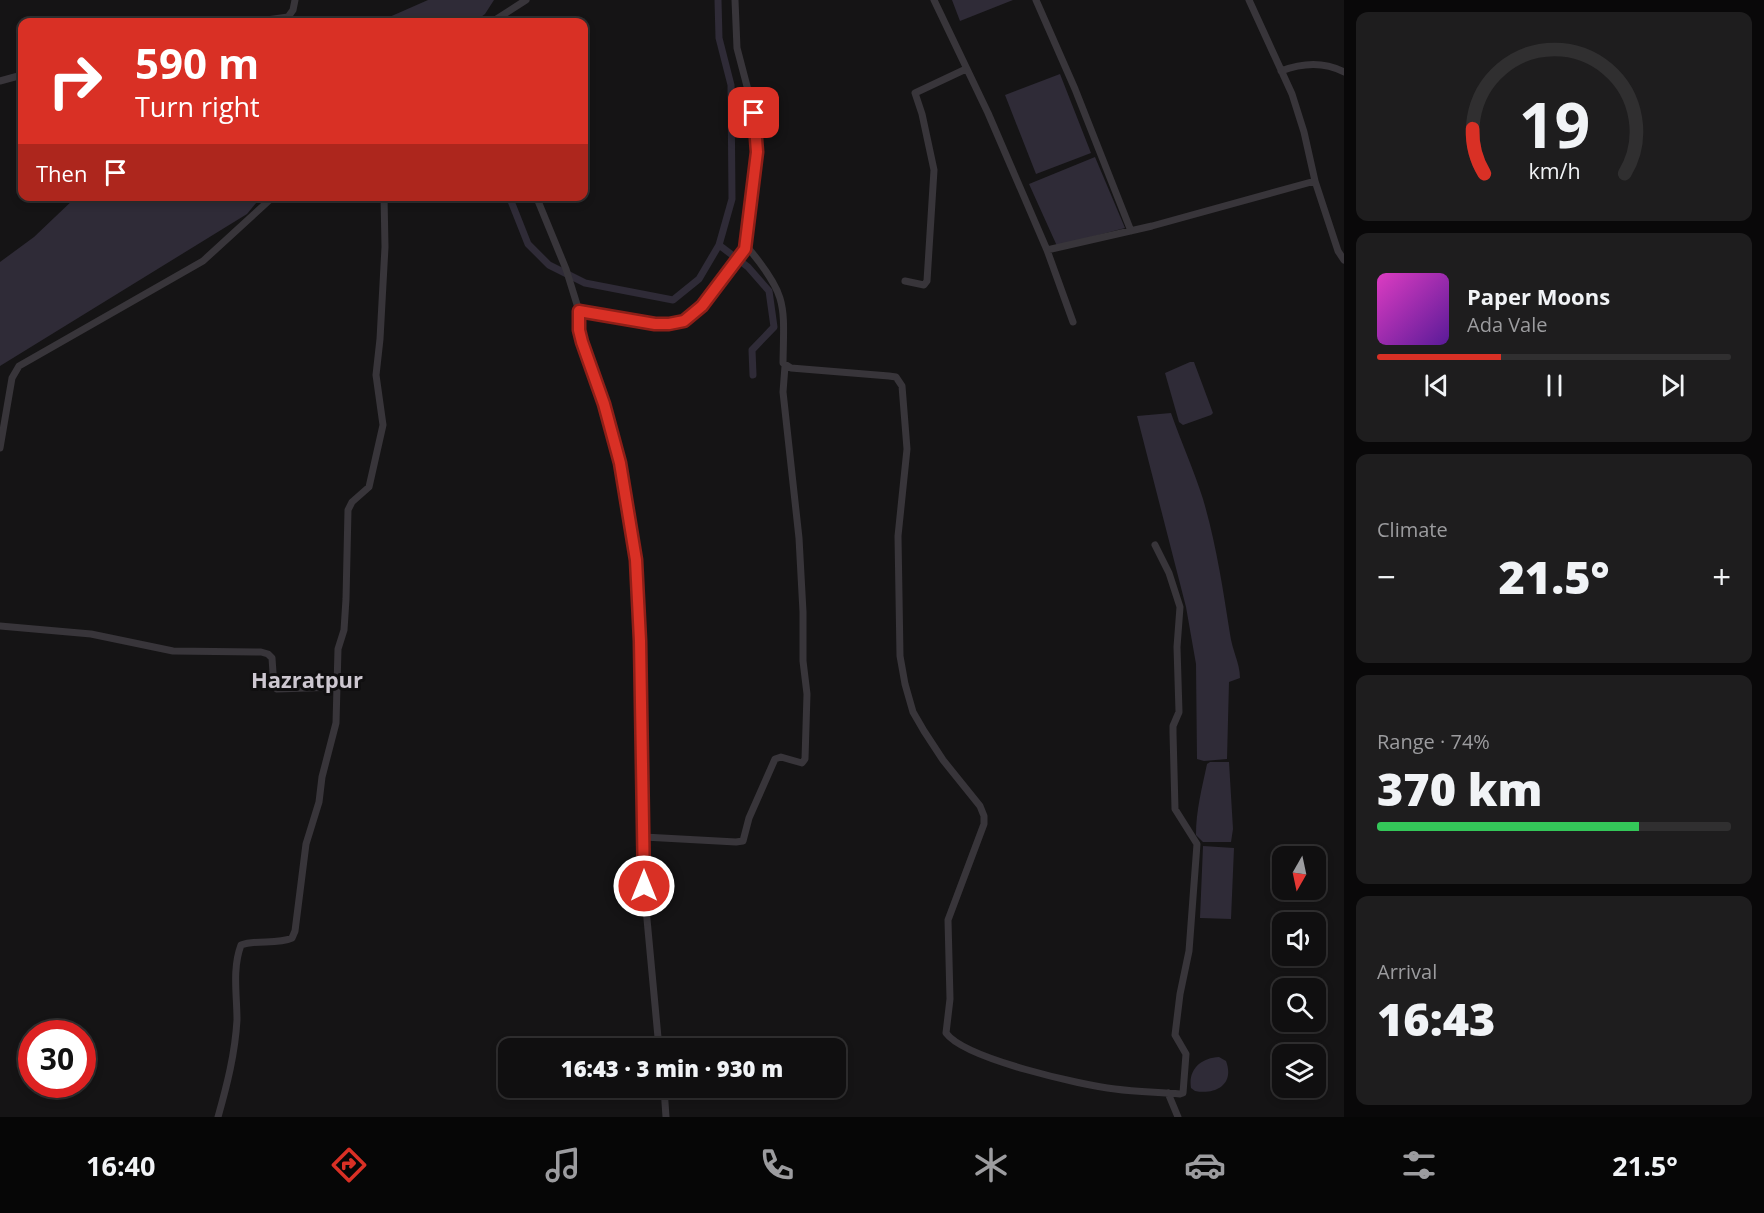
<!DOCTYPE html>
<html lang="en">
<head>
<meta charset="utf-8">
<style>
	body { margin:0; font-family:"Open Sans",sans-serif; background:#1e1d1e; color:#f1f3f6; height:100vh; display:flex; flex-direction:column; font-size:22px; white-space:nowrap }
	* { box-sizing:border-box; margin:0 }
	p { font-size:20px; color:#9c9c9f }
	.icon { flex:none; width:33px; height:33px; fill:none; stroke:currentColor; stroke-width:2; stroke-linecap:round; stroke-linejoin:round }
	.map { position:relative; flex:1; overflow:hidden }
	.details { display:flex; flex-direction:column; gap:12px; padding:12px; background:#090809; width:420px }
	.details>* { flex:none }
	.top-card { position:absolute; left:18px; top:18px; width:570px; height:183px; border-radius:12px; box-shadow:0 3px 9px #0003,0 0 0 2px #302f30; background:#d93025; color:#fff; overflow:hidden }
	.needle { width:39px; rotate:189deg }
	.controls { position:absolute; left:1272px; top:846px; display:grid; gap:12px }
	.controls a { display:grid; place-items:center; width:54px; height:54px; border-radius:12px; background:#100f10; box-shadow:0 3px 9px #0003,0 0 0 2px #302f30; font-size:30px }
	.speed { position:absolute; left:18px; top:1020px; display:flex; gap:12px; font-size:30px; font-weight:700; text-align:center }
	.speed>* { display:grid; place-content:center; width:78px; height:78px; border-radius:50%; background:#100f10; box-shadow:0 3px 9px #0003,0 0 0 2px #302f30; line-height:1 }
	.speed .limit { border:9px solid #d22; background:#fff; color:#111 }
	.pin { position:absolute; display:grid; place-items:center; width:51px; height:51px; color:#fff; margin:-26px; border-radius:12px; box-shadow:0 3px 9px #0006 }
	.me { position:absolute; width:66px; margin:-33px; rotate:0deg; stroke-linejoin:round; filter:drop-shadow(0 0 4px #0008) }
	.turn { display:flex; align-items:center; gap:21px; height:126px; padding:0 18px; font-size:27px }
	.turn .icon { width:78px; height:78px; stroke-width:2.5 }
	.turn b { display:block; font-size:42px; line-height:51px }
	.then { display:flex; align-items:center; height:57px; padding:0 18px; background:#0003; gap:12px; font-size:22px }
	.big { font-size:45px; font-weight:800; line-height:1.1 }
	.details .card { flex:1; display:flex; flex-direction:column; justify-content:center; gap:9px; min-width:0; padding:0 21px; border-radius:12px; background:#1e1d1e }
	.details .dial { align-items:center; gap:0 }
	.dial svg { height:156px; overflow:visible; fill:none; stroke:#302f30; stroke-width:7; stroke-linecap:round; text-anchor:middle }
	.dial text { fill:#f1f3f6; stroke:none }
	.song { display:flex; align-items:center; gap:18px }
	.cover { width:72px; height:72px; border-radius:9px; background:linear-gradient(135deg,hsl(310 70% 55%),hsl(270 70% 35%)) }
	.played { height:6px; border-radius:3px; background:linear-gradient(90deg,#d93025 35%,#302f30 35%) }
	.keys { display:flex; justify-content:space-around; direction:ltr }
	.heat { display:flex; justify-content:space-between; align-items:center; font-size:33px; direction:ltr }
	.charge { height:9px; border-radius:4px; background:linear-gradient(90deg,#34c759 74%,#302f30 0) }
	.trip { position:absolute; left:498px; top:1038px; width:348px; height:60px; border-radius:12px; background:#100f10; box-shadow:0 3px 9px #0003,0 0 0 2px #302f30; font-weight:800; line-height:60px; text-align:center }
	.menu { display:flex; height:96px; justify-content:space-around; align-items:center; background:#060606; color:#9c9c9f }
	.menu .icon { width:42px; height:42px }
	.menu .on { color:#d93025 }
	.menu b { font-size:27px; color:#f1f3f6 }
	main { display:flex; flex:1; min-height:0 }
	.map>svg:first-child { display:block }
	.water { fill:#2f2b37 }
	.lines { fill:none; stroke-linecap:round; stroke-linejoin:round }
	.canal { stroke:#2f2b37; stroke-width:7 }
	.minor { stroke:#38353a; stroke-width:7 }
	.route-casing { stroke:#8d1f18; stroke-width:15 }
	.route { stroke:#d93025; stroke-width:10 }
	.labels { text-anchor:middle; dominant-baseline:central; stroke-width:6; stroke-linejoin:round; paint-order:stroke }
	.quarter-label { font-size:22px; font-weight:bold; fill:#cdc7d0; stroke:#100f10 }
</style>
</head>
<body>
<main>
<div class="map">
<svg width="1344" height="1117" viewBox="0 0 1344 1117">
	<rect width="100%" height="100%" fill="#151415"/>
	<path class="water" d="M428,0H494L485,14L474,22H378Z
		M952,0H1013L960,21Z
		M1060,74L1091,153L1036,174L1005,95Z
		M1095,157L1125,228L1057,246L1029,184Z
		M76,197H261L247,214L0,366V262L34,237Z
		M1190,362H1194L1213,413L1211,415L1183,425L1179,422L1165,373Z
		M1171,413C1181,442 1194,470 1203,499C1216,543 1223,589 1230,634C1232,650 1240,663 1240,678L1229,682L1227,759L1204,761L1197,759L1196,664L1186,607L1137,416Z
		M1210,762H1229L1233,829L1231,842H1203L1196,835C1196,810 1202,788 1207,764Z
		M1203,846L1234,848L1231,919L1200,918Z
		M1219,1057L1226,1061C1235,1085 1215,1095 1195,1091L1191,1088C1188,1069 1201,1058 1219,1057Z"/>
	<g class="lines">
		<path class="canal" d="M509,196L528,244L549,265L585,283L673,300L699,279L719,245L732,199L731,85L719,38L718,0
			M719,245L748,267L769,291L774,327L752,350L753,375"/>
		<path class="minor" d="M934,0L988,113L1047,250L1073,322
			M1036,0L1075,89L1131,231
			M1249,0L1292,94L1304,132L1315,181L1338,251L1344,260
			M253,22L288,17L293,10L295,0
			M492,22L526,0
			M1281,71C1302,63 1323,61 1344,72
			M0,81L22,75
			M536,196L566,269L579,311V330L582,342L604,404L620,463L636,560L640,641L644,887L659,1048
			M745,249H749C788,296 784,305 783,363L791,368L889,376L896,377L902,386L907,449L898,536L900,656L905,684L913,712L924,731L943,760L980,806L984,816V824L948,920L950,999L946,1033C965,1059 1081,1085 1115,1089C1137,1092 1158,1092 1180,1094L1183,1093L1186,1054L1175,1035L1180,994L1189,951L1197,844L1175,809L1173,733V726L1179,712L1177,647L1180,607L1169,573L1155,545
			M1047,250L1152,226L1315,181
			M905,281L924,285L927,281L934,170L922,114L915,93L966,69
			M579,311L655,324H669L684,321L702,307L745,249L753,187L757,136L754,113L737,48L735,0
			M0,448L12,378L19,366L203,261L274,196
			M0,626L91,634L173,651L261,652L268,654L272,658L274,687L277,689L338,687
			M644,837L736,842L743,841L749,818L775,759L781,757L802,763L805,759L807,694L803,661V612L799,538L783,392L785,366
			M664,1088L666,1117
			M1168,1093L1178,1117
			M218,1117C227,1085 235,1054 237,1020C237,995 232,969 241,945C257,939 277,945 292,938L295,931L306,844L319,802L322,777L336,723L338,649L344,630L346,599L348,510L352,502L369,487L383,425L376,375L380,339L385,247L384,196"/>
	</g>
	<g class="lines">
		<defs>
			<path id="route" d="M644,886L640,641L636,560L620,463L604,404L582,342L579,330V311L655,324H669L684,321L702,306L745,249L757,152L754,113"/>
		</defs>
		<use href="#route" class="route-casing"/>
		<use href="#route" class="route"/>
	</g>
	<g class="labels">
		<g class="quarter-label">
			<text x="307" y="679">Hazratpur</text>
		</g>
	</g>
</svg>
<div class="controls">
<a><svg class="needle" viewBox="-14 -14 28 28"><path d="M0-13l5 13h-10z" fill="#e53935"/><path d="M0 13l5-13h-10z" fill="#9c9c9f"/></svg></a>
<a><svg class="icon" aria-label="sound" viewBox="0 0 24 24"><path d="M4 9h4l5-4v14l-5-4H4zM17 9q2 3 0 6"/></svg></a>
<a><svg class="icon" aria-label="search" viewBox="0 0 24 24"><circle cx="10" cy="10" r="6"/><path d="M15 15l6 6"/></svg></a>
<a><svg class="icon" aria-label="layers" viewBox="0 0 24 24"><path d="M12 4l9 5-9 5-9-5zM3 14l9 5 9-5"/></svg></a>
</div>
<div class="speed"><div class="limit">30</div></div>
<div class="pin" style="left:754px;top:113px;background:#d93025"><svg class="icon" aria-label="arrive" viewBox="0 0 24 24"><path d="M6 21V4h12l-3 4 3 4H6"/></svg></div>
<svg class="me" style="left:644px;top:886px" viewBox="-20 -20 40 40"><circle r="17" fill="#d93025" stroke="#fff" stroke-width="3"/><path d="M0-11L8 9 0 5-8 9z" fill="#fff"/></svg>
<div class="trip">16:43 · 3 min · 930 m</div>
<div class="top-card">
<div class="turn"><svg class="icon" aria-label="right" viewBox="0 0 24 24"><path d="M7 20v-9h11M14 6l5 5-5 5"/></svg><div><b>590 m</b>Turn right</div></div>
<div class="then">Then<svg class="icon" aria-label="arrive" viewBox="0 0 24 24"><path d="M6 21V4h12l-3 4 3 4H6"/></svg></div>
</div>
</div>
<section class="details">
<div class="card dial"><svg viewBox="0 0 100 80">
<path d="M14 69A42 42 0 1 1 86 69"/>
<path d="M14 69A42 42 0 0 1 8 46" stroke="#d93025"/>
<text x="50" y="56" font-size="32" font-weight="700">19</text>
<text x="50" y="72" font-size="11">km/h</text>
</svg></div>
<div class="card">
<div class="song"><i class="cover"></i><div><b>Paper Moons</b><p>Ada Vale</p></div></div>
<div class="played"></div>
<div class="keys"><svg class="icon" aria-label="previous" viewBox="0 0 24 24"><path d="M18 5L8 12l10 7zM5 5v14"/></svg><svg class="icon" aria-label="pause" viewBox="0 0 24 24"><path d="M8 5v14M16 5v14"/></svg><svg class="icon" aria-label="next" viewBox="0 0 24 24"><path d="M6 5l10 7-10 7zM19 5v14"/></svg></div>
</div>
<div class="card"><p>Climate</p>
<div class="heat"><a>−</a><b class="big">21.5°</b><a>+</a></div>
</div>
<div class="card"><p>Range · 74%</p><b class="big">370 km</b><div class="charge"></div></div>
<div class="card"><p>Arrival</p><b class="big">16:43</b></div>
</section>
</main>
<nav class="menu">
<b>16:40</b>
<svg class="icon on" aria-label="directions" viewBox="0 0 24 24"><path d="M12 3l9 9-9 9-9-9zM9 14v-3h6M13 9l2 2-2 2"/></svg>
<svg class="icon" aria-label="music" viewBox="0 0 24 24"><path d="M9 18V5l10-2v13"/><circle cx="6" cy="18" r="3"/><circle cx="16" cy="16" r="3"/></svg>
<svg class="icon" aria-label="phone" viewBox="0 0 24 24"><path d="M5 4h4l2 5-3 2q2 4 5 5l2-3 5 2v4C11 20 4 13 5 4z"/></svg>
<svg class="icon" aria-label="climate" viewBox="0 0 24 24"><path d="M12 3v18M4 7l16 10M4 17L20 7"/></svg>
<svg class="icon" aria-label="car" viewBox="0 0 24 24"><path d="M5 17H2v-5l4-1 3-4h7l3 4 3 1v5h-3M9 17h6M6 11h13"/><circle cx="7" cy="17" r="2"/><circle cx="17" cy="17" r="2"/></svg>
<svg class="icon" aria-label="filters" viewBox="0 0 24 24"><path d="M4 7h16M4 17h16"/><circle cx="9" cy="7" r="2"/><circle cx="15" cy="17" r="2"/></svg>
<b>21.5°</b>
</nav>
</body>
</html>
